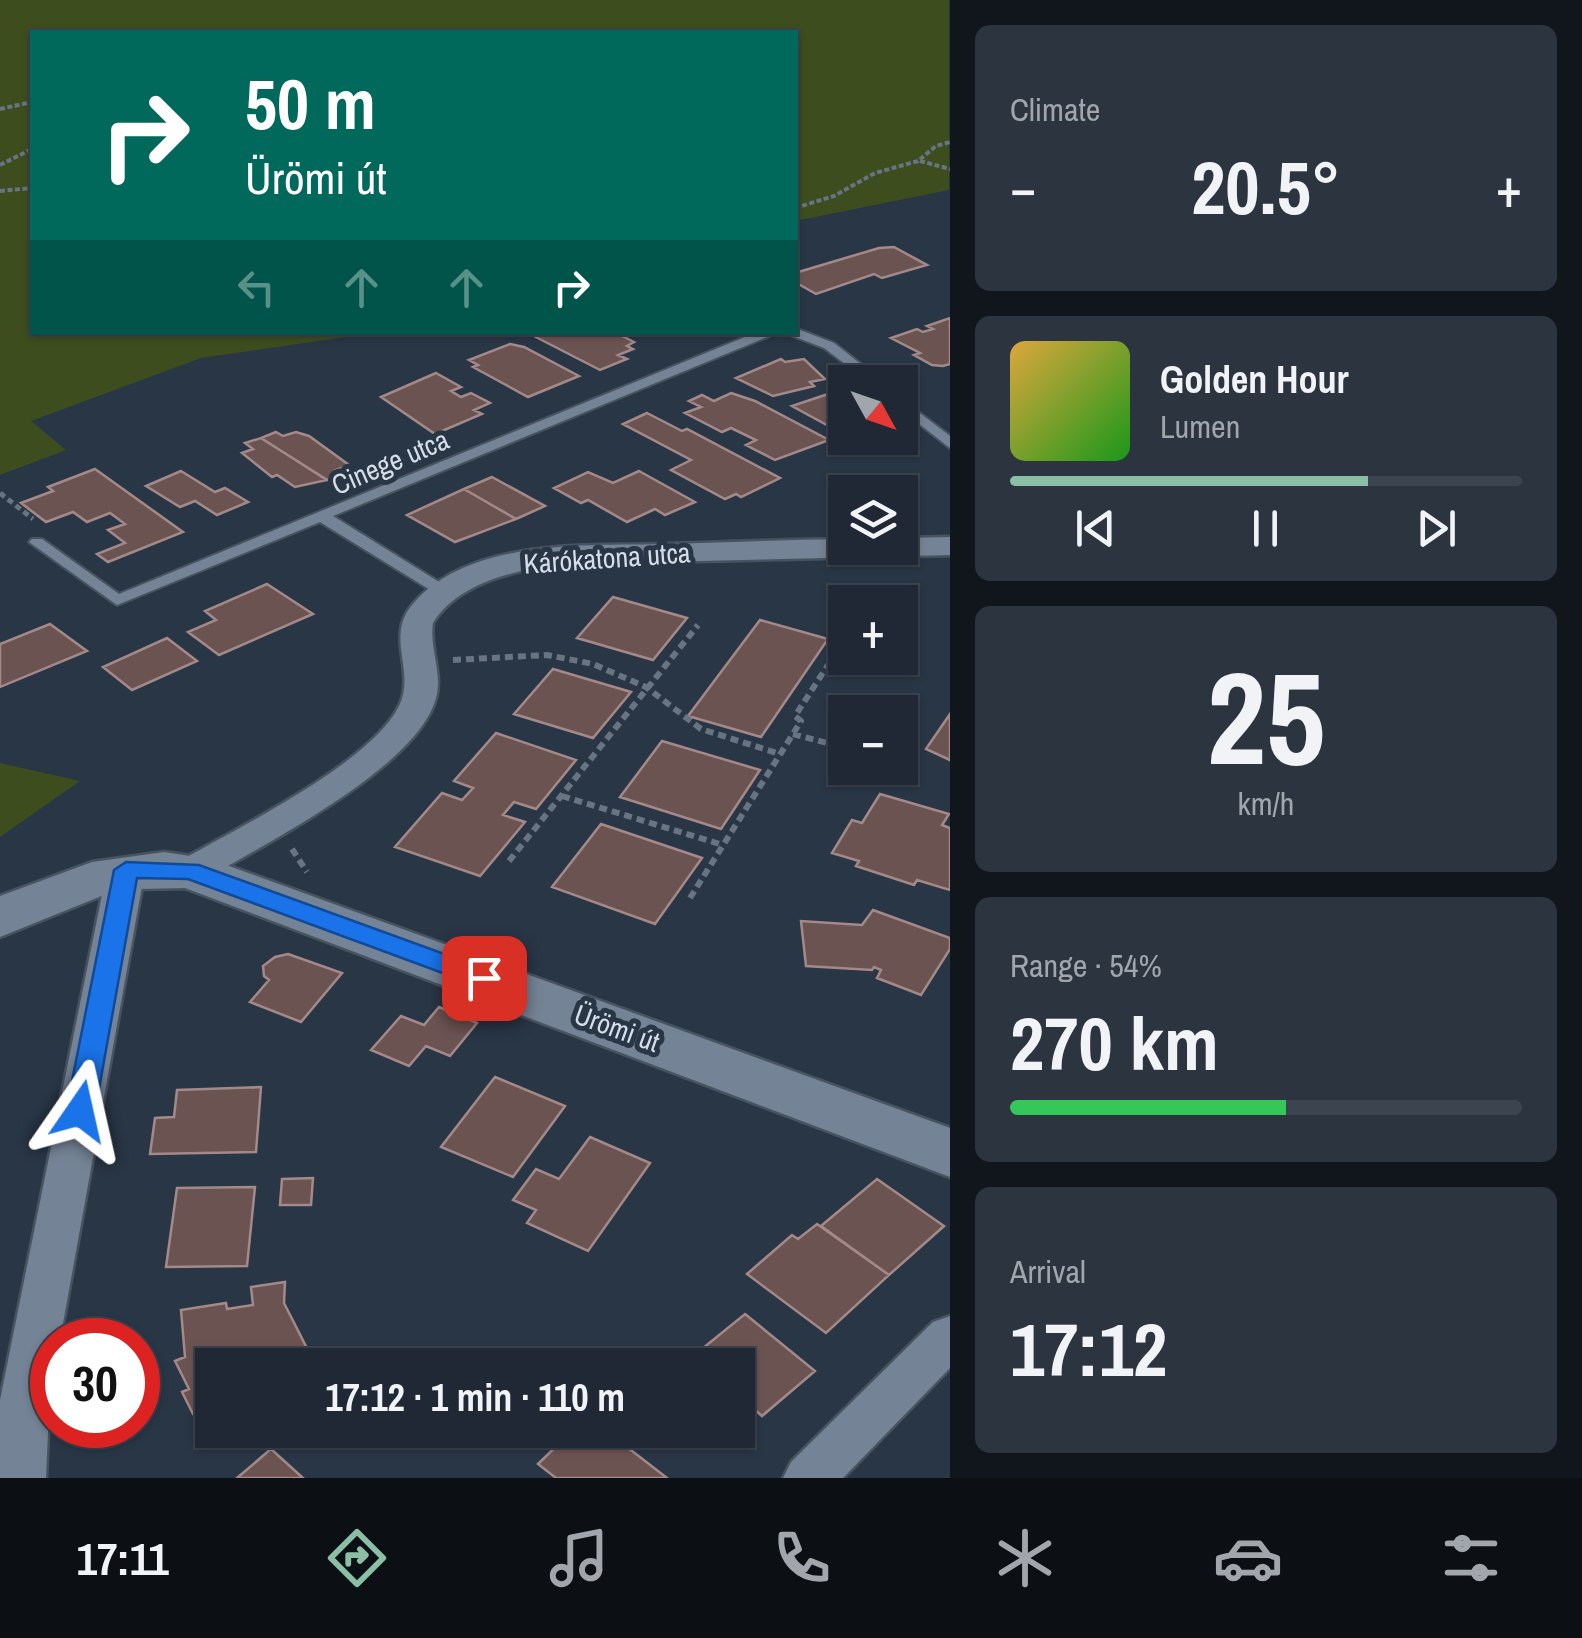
<!DOCTYPE html>
<html lang="en">
<head>
<meta charset="utf-8">
<style>
	body { margin:0; font-family:"Archivo Narrow",sans-serif; background:#2c3440; color:#f1f3f6; height:100vh; display:flex; flex-direction:column; font-size:38px; white-space:nowrap }
	* { box-sizing:border-box; margin:0 }
	p { font-size:32px; color:#a1a6ac }
	.icon { flex:none; width:55px; height:55px; fill:none; stroke:currentColor; stroke-width:2; stroke-linecap:round; stroke-linejoin:round }
	.map { position:relative; flex:1; overflow:hidden }
	.sheet { display:flex; flex-direction:column; gap:25px; padding:25px; background:#11161d; width:632px }
	.sheet>* { flex:none }
	.hud { position:absolute; left:30px; top:30px; width:768px; height:305px; border-radius:0px; box-shadow:0 2px 8px #0004,0 0 0 2px #3c444f; background:#00695c; color:#fff; overflow:hidden }
	.needle { width:65px; rotate:130deg }
	.controls { position:absolute; left:828px; top:365px; display:grid; gap:20px }
	.controls a { display:grid; place-items:center; width:90px; height:90px; border-radius:0px; background:#1f2834; box-shadow:0 2px 8px #0004,0 0 0 2px #3c444f; font-size:50px }
	.speed { position:absolute; left:30px; top:1318px; display:flex; gap:20px; font-size:50px; font-weight:700; text-align:center }
	.speed>* { display:grid; place-content:center; width:130px; height:130px; border-radius:50%; background:#1f2834; box-shadow:0 2px 8px #0004,0 0 0 2px #3c444f; line-height:1 }
	.speed .limit { border:15px solid #d22; background:#fff; color:#111 }
	.pin { position:absolute; display:grid; place-items:center; width:85px; height:85px; color:#fff; margin:-42px; border-radius:20px; box-shadow:0 5px 15px #0006 }
	.me { position:absolute; width:110px; margin:-55px; rotate:11deg; stroke-linejoin:round; filter:drop-shadow(0 0 8px #0008) }
	.turn { display:flex; align-items:center; gap:35px; height:210px; padding:0 50px; font-size:45px }
	.turn .icon { width:130px; height:130px; stroke-width:2.5 }
	.turn b { display:block; font-size:70px; line-height:85px }
	.lanes { display:flex; align-items:center; height:95px; padding:0 50px; background:#0003; justify-content:center; gap:50px; direction:ltr }
	.lanes .off { opacity:.35 }
	.big { font-size:75px; font-weight:800; line-height:1.1 }
	.sheet .card { flex:1; display:flex; flex-direction:column; justify-content:center; gap:15px; min-width:0; padding:0 35px; border-radius:15px; background:#2c3440 }
	.sheet .dial { align-items:center; gap:0 }
	.dial b { font-size:130px; line-height:1 }
	.song { display:flex; align-items:center; gap:30px }
	.cover { width:120px; height:120px; border-radius:15px; background:linear-gradient(135deg,hsl(40 70% 55%),hsl(120 70% 35%)) }
	.played { height:10px; border-radius:5px; background:linear-gradient(90deg,#8abfa5 70%,#3c444f 70%) }
	.keys { display:flex; justify-content:space-around; direction:ltr }
	.heat { display:flex; justify-content:space-between; align-items:center; font-size:55px; direction:ltr }
	.charge { height:15px; border-radius:8px; background:linear-gradient(90deg,#34c759 54%,#3c444f 0) }
	.trip { position:absolute; left:195px; top:1348px; width:560px; height:100px; border-radius:0px; background:#1f2834; box-shadow:0 2px 8px #0004,0 0 0 2px #3c444f; font-weight:800; line-height:100px; text-align:center }
	.tab-bar { display:flex; height:160px; justify-content:space-around; align-items:center; background:#0c1015; color:#a1a6ac }
	.tab-bar .icon { width:70px; height:70px }
	.tab-bar .selected { color:#8abfa5 }
	.tab-bar b { font-size:45px; color:#f1f3f6 }
	main { display:flex; flex:1; min-height:0 }
	.map>svg:first-child { display:block }
	.green { fill:#3d4d1e }
	.building { fill:#6b5352; stroke:#a48989; stroke-width:2.5 }
	.lines { fill:none; stroke-linecap:round; stroke-linejoin:round }
	.lane-casing { stroke:#485360; stroke-width:4 }
	.street-casing { stroke:#485360; stroke-width:5 }
	.secondary-casing { stroke:#485360; stroke-width:5 }
	.path-far2 { stroke:#697482; stroke-width:4; stroke-dasharray:5 2.5; stroke-linecap:butt }
	.path-far1 { stroke:#697482; stroke-width:5; stroke-dasharray:6 4; stroke-linecap:butt }
	.path { stroke:#697482; stroke-width:6; stroke-dasharray:8 5; stroke-linecap:butt }
	.lane { fill:#748395; fill-rule:evenodd }
	.street { fill:#748395; fill-rule:evenodd }
	.secondary { fill:#748395; fill-rule:evenodd }
	.route { fill:#1a73e8; stroke:#114b97; stroke-width:2.5 }
	.labels { text-anchor:middle; dominant-baseline:central; stroke-width:10; stroke-linejoin:round; paint-order:stroke }
	.street-label { font-size:28px; fill:#d5dde7; stroke:#293646 }
</style>
</head>
<body>
<main>
<div class="map">
<svg width="950" height="1478" viewBox="0 0 950 1478">
	<rect width="100%" height="100%" fill="#293646"/>
	<path class="green" d="M0,0H949V190L795,221V32H32V332L374,333L201,358L31,421L66,450L0,475Z
		M0,763L80,781L0,837Z"/>
	<path class="building" d="M894,247L927,265L882,278L874,274L816,294L795,282V273L879,248Z
		M950,318V364L943,366L932,365L914,355L920,353L891,338L917,329L923,332L933,329L927,326Z
		M526,332H614L634,342L627,346L633,349L618,355L627,359L600,370Z
		M510,344L524,347L579,376L528,397L473,367L478,365L469,360Z
		M781,359L785,362L804,359L825,379L810,382L814,386L773,396L736,378Z
		M436,373L461,387L451,391L461,397L471,393L490,403L474,410L482,414L435,434L381,397Z
		M731,393L755,401L829,440L775,460L746,445L756,440L731,428L722,432L685,413L701,407L689,401L702,395L714,401Z
		M828,394L839,404L845,402V435L792,406Z
		M647,413L682,431L687,429L780,478L741,497L736,494L725,499L671,470L691,460L623,424Z
		M276,432L283,436L296,432L309,436L349,465L336,470L342,474L327,480L261,438Z
		M261,438L327,480L295,487L277,475L272,477L242,453L253,449L245,443Z
		M95,469L183,532L108,562L97,554L125,543L108,530L125,524L110,513L87,522L73,512L46,522L21,503L53,491L48,487Z
		M181,471L215,492L225,488L248,502L217,515L195,501L180,507L146,486Z
		M639,471L695,502L665,515L655,509L627,522L588,500L581,503L554,488L588,472L613,483Z
		M492,477L545,506L516,519L464,489Z
		M464,489L516,519L455,542L407,515Z
		M267,584L313,614L219,655L188,632L216,620L205,611Z
		M613,597L687,618L653,660L577,638Z
		M760,620L828,639L761,737L688,716Z
		M50,624L87,651L0,687V644Z
		M167,638L197,661L132,690L103,667Z
		M553,669L631,692L593,738L514,714Z
		M950,714V760L926,749Z
		M496,733L576,760L536,809L514,802L503,815L525,822L480,876L395,847L442,793L462,800L473,788L454,781Z
		M662,741L760,770L721,829L620,797Z
		M880,794L949,814L942,825L950,828V890L917,880L914,885L856,866L859,861L832,853L852,820L862,823Z
		M601,824L702,858L655,924L552,887Z
		M873,910L950,938V949L921,995L877,978L881,970L874,967L872,970L806,966L801,921L862,925Z
		M288,954L342,973L301,1022L250,1002L269,980L264,976L263,966L275,957Z
		M439,1007L477,1023L450,1056L426,1046L409,1066L371,1050L401,1016L424,1025Z
		M495,1077L565,1106L513,1177L441,1147Z
		M261,1087L256,1152L150,1154L155,1118L174,1117L177,1090Z
		M590,1137L650,1163L588,1251L527,1223L536,1210L513,1200L536,1169L559,1179Z
		M313,1178L311,1205H280L282,1179Z
		M877,1179L944,1226L889,1275L821,1226Z
		M255,1187L247,1266L166,1267L177,1188Z
		M817,1224L889,1275L826,1333L747,1274L792,1235L798,1239Z
		M285,1282L284,1303L314,1362L306,1365H212V1406L193,1414L182,1392L189,1389L175,1361L185,1357L181,1310L226,1303L227,1309L253,1305L251,1287Z
		M745,1314L815,1371L762,1416L738,1395V1365H702L692,1357Z
		M573,1430H605L667,1478H556L538,1464Z
		M271,1449L303,1478H237Z"/>
	<g class="lines">
		<defs>
			<path id="lane" d="M795,328L834,343L884,382H869L824,348L790,335L789,332H795Z
				M757,332H779L333,516L452,590L454,593L452,596H440L320,522L117,605L29,542L32,539H42L119,594Z
				M900,398L950,436V448L900,409Z"/>
			<path id="street" d="M950,537V555L568,564C522,568 459,581 433,623C429,648 443,673 436,698C418,767 264,844 204,880L191,883L178,880L172,871L178,862C235,829 370,764 399,706C416,672 385,637 412,605C469,537 591,546 670,544C729,542 787,540 845,539V548H900V538Z
				M126,858L139,861L145,870L60,1340H52L46,1478H0V1400L107,870L113,861Z
				M950,1316V1368L843,1478H783L791,1462L933,1322Z"/>
			<path id="secondary" d="M164,852L210,859L950,1128V1177L185,888L139,889L104,895L0,937V896L92,862Z"/>
		</defs>
		<use href="#lane" class="lane-casing"/>
		<use href="#street" class="street-casing"/>
		<use href="#secondary" class="secondary-casing"/>
		<path class="path-far2" d="M0,109L32,102
			M920,161L950,169
			M0,165L32,149
			M0,191L32,188
			M795,208L834,196L875,173L918,161L936,146L950,142"/>
		<path class="path-far1" d="M0,493L33,519"/>
		<path class="path" d="M453,660L547,655L593,664L646,687L701,729L780,754
			M793,734L839,746
			M562,796L723,845
			M292,849L307,872
			M509,861L698,625
			M690,898L801,721L795,716L828,665"/>
		<use href="#lane" class="lane"/>
		<use href="#street" class="street"/>
		<use href="#secondary" class="secondary"/>
	</g>
	<path class="route" d="M126,862L199,865L494,972L498,978L494,985H475L188,879L137,878L95,1111L90,1118L80,1121L71,1118L66,1111L114,870Z"/>
	<g class="labels">
		<g class="street-label">
			<text transform="translate(390 462) rotate(-23)">Cinege utca</text>
			<text transform="translate(607 558) rotate(-4)">Kárókatona utca</text>
			<text transform="translate(617 1028) rotate(20)">Ürömi út</text>
		</g>
	</g>
</svg>
<div class="controls">
<a><svg class="needle" viewBox="-14 -14 28 28"><path d="M0-13l5 13h-10z" fill="#e53935"/><path d="M0 13l5-13h-10z" fill="#a1a6ac"/></svg></a>
<a><svg class="icon" aria-label="layers" viewBox="0 0 24 24"><path d="M12 4l9 5-9 5-9-5zM3 14l9 5 9-5"/></svg></a>
<a>+</a>
<a>−</a>
</div>
<div class="speed"><div class="limit">30</div></div>
<div class="pin" style="left:484px;top:978px;background:#d93025"><svg class="icon" aria-label="arrive" viewBox="0 0 24 24"><path d="M6 21V4h12l-3 4 3 4H6"/></svg></div>
<svg class="me" style="left:80px;top:1111px" viewBox="-20 -20 40 40"><path d="M0-17L14 15 0 8-14 15z" fill="#1a73e8" stroke="#fff" stroke-width="4"/></svg>
<div class="trip">17:12 · 1 min · 110 m</div>
<div class="hud">
<div class="turn"><svg class="icon" aria-label="right" viewBox="0 0 24 24"><path d="M7 20v-9h11M14 6l5 5-5 5"/></svg><div><b>50 m</b>Ürömi út</div></div>
<div class="lanes"><svg class="icon off" aria-label="left" viewBox="0 0 24 24"><path d="M17 20v-9H6M10 6l-5 5 5 5"/></svg><svg class="icon off" aria-label="ahead" viewBox="0 0 24 24"><path d="M12 20V5M6 11l6-6 6 6"/></svg><svg class="icon off" aria-label="ahead" viewBox="0 0 24 24"><path d="M12 20V5M6 11l6-6 6 6"/></svg><svg class="icon" aria-label="right" viewBox="0 0 24 24"><path d="M7 20v-9h11M14 6l5 5-5 5"/></svg></div>
</div>
</div>
<section class="sheet">
<div class="card"><p>Climate</p>
<div class="heat"><a>−</a><b class="big">20.5°</b><a>+</a></div>
</div>
<div class="card">
<div class="song"><i class="cover"></i><div><b>Golden Hour</b><p>Lumen</p></div></div>
<div class="played"></div>
<div class="keys"><svg class="icon" aria-label="previous" viewBox="0 0 24 24"><path d="M18 5L8 12l10 7zM5 5v14"/></svg><svg class="icon" aria-label="pause" viewBox="0 0 24 24"><path d="M8 5v14M16 5v14"/></svg><svg class="icon" aria-label="next" viewBox="0 0 24 24"><path d="M6 5l10 7-10 7zM19 5v14"/></svg></div>
</div>
<div class="card dial"><b>25</b><p>km/h</p></div>
<div class="card"><p>Range · 54%</p><b class="big">270 km</b><div class="charge"></div></div>
<div class="card"><p>Arrival</p><b class="big">17:12</b></div>
</section>
</main>
<nav class="tab-bar">
<b>17:11</b>
<svg class="icon selected" aria-label="directions" viewBox="0 0 24 24"><path d="M12 3l9 9-9 9-9-9zM9 14v-3h6M13 9l2 2-2 2"/></svg>
<svg class="icon" aria-label="music" viewBox="0 0 24 24"><path d="M9 18V5l10-2v13"/><circle cx="6" cy="18" r="3"/><circle cx="16" cy="16" r="3"/></svg>
<svg class="icon" aria-label="phone" viewBox="0 0 24 24"><path d="M5 4h4l2 5-3 2q2 4 5 5l2-3 5 2v4C11 20 4 13 5 4z"/></svg>
<svg class="icon" aria-label="climate" viewBox="0 0 24 24"><path d="M12 3v18M4 7l16 10M4 17L20 7"/></svg>
<svg class="icon" aria-label="car" viewBox="0 0 24 24"><path d="M5 17H2v-5l4-1 3-4h7l3 4 3 1v5h-3M9 17h6M6 11h13"/><circle cx="7" cy="17" r="2"/><circle cx="17" cy="17" r="2"/></svg>
<svg class="icon" aria-label="filters" viewBox="0 0 24 24"><path d="M4 7h16M4 17h16"/><circle cx="9" cy="7" r="2"/><circle cx="15" cy="17" r="2"/></svg>
</nav>
</body>
</html>
